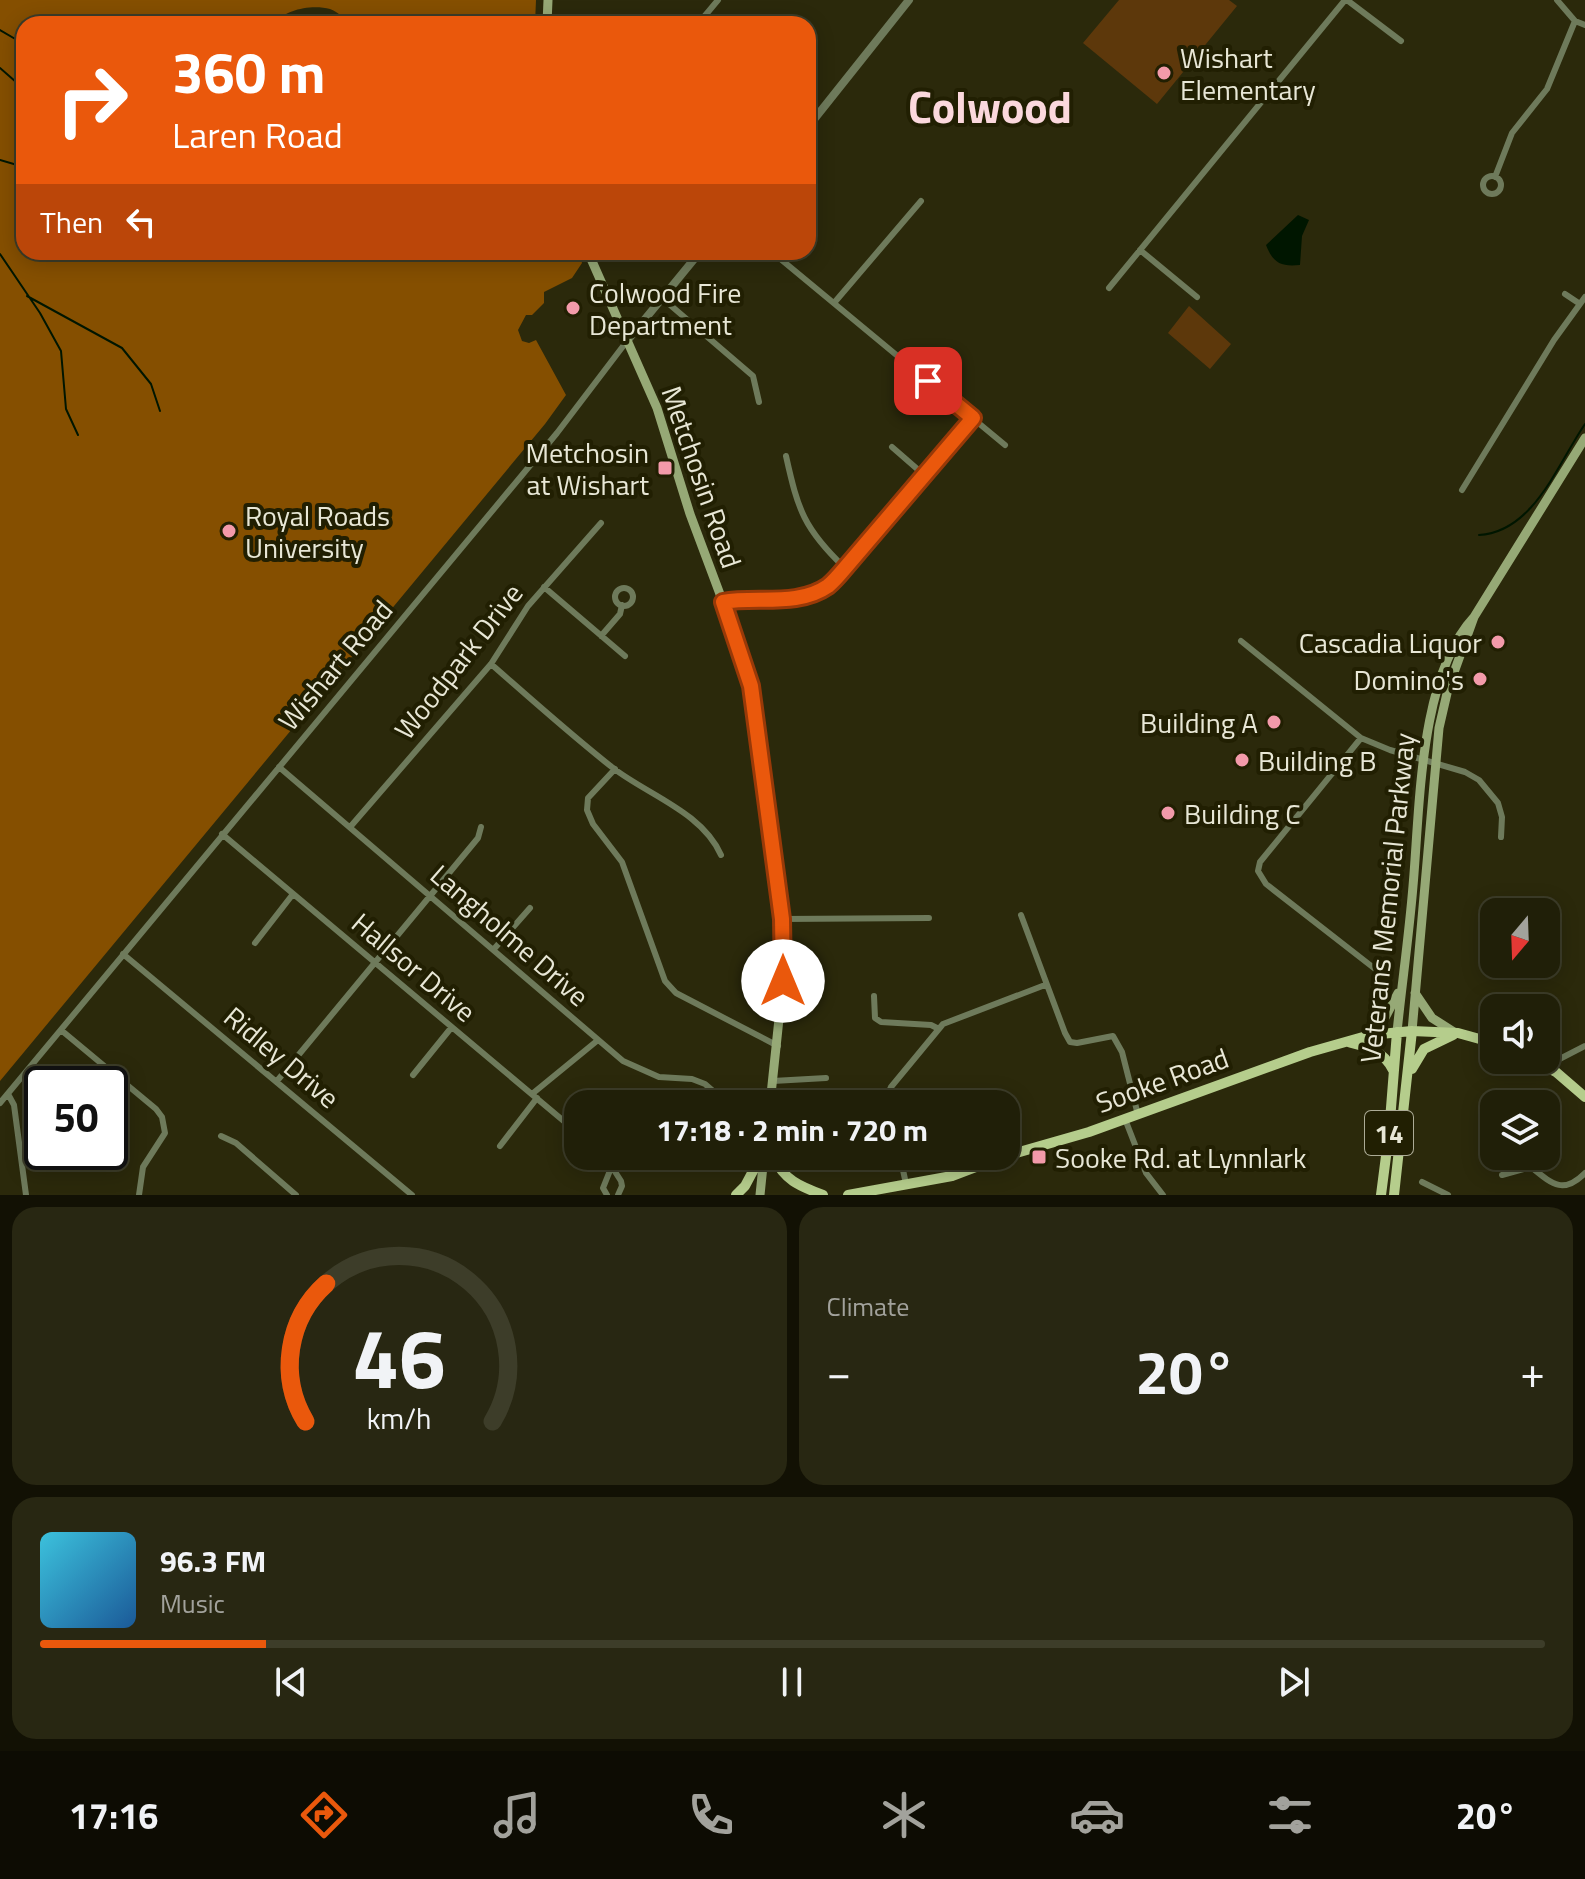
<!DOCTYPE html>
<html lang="en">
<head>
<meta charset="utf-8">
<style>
	body { margin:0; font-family:"Titillium Web",sans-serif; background:#282712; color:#f1f3f6; height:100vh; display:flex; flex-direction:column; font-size:30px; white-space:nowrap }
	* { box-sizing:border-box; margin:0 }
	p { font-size:26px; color:#a2a29c }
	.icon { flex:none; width:44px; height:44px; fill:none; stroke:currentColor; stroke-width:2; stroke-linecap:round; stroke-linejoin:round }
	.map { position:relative; height:1195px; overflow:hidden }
	.panel { display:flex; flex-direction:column; gap:12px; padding:12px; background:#121104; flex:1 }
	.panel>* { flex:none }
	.banner { position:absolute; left:16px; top:16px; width:800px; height:244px; border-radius:24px; box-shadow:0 4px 20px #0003,0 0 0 2px #3d3d29; background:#ea580c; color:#fff; overflow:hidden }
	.needle { width:52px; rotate:199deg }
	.fabs { position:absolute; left:1480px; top:898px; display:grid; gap:16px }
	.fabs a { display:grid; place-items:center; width:80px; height:80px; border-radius:16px; background:#201f08; box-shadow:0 4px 20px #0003,0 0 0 2px #3d3d29; font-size:40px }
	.speed { position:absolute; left:24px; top:1066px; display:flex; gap:16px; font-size:40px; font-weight:700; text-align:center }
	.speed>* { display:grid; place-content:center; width:104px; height:104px; border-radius:50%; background:#201f08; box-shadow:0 4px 20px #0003,0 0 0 2px #3d3d29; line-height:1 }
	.speed .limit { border:4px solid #111; border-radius:12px; background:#fff; color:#111 }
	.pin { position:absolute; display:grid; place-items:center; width:68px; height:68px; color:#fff; margin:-34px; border-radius:16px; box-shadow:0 4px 12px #0006 }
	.me { position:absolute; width:88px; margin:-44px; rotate:0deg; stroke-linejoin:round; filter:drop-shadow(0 0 6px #0008) }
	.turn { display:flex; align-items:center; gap:28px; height:168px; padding:0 24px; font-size:36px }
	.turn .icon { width:104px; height:104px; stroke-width:2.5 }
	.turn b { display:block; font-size:56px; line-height:68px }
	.then { display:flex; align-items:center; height:76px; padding:0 24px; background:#0003; gap:16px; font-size:30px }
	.big { font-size:60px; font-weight:700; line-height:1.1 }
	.panel .tile { flex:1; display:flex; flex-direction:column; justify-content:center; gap:12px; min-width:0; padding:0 28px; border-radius:24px; background:#282712 }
	.panel .dial { align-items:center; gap:0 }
	.dial svg { height:208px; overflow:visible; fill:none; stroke:#3d3d29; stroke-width:7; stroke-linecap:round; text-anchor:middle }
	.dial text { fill:#f1f3f6; stroke:none }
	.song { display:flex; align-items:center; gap:24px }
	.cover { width:96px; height:96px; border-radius:12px; background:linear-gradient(135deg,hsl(190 70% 55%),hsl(210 70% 35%)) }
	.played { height:8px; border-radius:4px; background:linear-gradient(90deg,#ea580c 15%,#3d3d29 15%) }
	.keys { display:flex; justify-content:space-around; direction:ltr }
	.heat { display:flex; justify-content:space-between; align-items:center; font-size:44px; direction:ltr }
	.panel .tiles { flex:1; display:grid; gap:12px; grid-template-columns:1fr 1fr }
	.tile:last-child { grid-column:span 2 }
	.trip { position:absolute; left:564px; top:1090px; width:456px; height:80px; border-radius:24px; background:#201f08; box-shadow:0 4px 20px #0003,0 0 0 2px #3d3d29; font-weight:700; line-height:80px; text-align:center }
	.tab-bar { display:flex; height:128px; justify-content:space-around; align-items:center; background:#0d0c03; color:#a2a29c }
	.tab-bar .icon { width:56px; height:56px }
	.tab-bar .active { color:#ea580c }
	.tab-bar b { font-size:36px; color:#f1f3f6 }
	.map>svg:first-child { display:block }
	.green { fill:#5d380b }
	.forest { fill:#854f00 }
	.water { fill:#001600 }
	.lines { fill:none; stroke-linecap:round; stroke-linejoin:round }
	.stream { stroke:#001600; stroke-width:2 }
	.minor { stroke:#6e7a5b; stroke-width:6 }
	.tertiary { stroke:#6e7a5b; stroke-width:8 }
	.secondary { stroke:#96a976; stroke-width:9 }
	.primary { stroke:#b5cd8c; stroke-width:10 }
	.route-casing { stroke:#983908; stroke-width:20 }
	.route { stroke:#ea580c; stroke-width:14 }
	.poi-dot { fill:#f39aaa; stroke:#211f02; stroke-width:3 }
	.labels { text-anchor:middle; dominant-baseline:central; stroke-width:8; stroke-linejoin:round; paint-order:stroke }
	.shield { fill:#211f02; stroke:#acab96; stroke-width:2 }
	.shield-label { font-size:26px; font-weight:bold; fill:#e8e7d6 }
	.poi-label { font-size:28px; fill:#e8e7d6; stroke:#211f02; text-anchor:start }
	.street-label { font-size:28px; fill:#e8e7d6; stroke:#211f02 }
	.town-label { font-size:44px; font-weight:bold; fill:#fbd8dd; stroke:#211f02 }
</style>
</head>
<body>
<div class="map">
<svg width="1585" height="1195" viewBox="0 0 1585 1195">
	<rect width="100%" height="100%" fill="#2b290b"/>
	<path class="green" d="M1119,0H1229L1237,6L1157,104L1083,43Z
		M1189,306L1231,344L1210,369L1168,333Z"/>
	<path class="forest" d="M0,0H536L535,24H353C346,20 338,12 330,9C313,4 284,9 275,24H24V252H579L582,263L572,278L544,292V303L532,315H526L518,330L522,341L529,343L536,340L566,395L545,424L0,1081Z"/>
	<path class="water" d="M1298,215L1309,220L1302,236L1300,265C1281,267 1273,263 1266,245Z"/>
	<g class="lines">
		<path class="stream" d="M0,30L17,40
			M0,68L24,89
			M0,160L24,167
			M0,254L40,313L61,351L66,409L78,435
			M27,296L122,348L151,384L160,411
			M1479,535C1534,532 1558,463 1585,424"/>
		<path class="minor" d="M1347,0L1401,41
			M1557,0L1575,21L1585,25
			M704,17L713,24
			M698,24L718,0
			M1483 185a9 9 0 1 1 18 0a9 9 0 1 1-18 0Z
			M1495,177L1512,133L1547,89L1575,21
			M1140,250L1197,297
			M772,252L1005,445
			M1109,288L1345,0
			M1565,294L1580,304
			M662,298L753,376L759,402
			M834,303L921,201
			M892,447L923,474
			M786,456C798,510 804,529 845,568
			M1462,490L1554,340L1585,297
			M544,587L625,656
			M615 597a9 9 0 1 1 18 0a9 9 0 1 1-18 0Z
			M723,602C759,596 794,603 828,586L973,418
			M601,636L620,614L622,605
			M1241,641L1361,738L1390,750L1465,772L1479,780L1498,803L1502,817L1501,837
			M491,664C531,699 571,735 613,768C648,795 702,812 721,855
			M1361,738L1260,862L1258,871L1266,884L1379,972
			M279,767L623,1061L659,1077L692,1079L705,1084L728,1104
			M615,769L588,798L587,810L593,824L622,862L665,981L676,993L778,1046
			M351,826L491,664L528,606L601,523
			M222,834L578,1133
			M1021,915L1065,1033L1070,1042L1077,1043L1113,1036L1122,1052L1138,1115
			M782,919L929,918
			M255,943L293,894
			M494,949L530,908
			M123,954L412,1195
			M874,996L875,1018L881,1022L931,1025L939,1029
			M61,1030L156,1109L162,1117L165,1133L143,1167L139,1195
			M1546,1066L1585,1046
			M413,1075L451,1028
			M277,1081L478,838L481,827
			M773,1081L826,1078
			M8,1094L14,1105L26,1195
			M532,1094L598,1040
			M0,1103L557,433L627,341
			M888,1104V1094L891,1087L943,1024L1045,985
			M1125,1119L1146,1173L1163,1195
			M221,1136L236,1143L296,1195
			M500,1146L537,1098
			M605,1156L621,1181L622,1186L618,1195
			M900,1156L906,1184
			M1531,1167C1552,1184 1563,1195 1585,1173
			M1502,1175L1531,1167L1534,1156
			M1422,1182L1448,1195
			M607,1195L603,1188L611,1168"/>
		<path class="tertiary" d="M808,127L909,0
			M627,341L700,252"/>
		<path class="secondary" d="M547,24L548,0
			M588,252L657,408L690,514L739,645L751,686L782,919L783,981L770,1104
			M1415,993L1432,1018L1454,1032
			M1412,1031L1439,728L1448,689L1474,617
			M1397,1032C1402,983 1409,935 1413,886C1420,808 1419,676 1474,617L1585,438
			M1370,1035L1386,1016L1398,993
			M760,1195L764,1156"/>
		<path class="primary" d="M1348,1042C1368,1047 1383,1050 1393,1070
			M1534,1060L1556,1072L1585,1097
			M1412,1069L1424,1049L1453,1035
			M773,1156C784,1180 799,1186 823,1195
			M736,1195L745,1186L761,1156
			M848,1195L952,1176L1002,1157L1089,1132L1310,1052L1370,1035L1412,1031L1458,1033L1494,1043
			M1381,1195L1389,1133L1397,1032
			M1394,1195L1412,1031"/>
	</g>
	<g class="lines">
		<defs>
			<path id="route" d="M783,981L782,919L751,686L723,602C756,596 798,607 828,586C834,581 840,574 845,568L973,418L928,381"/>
		</defs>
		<use href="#route" class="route-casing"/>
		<use href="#route" class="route"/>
	</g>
	<g class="poi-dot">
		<circle cx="1164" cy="73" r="8"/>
		<circle cx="573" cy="308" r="8"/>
		<rect x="657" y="460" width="16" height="16" rx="4"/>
		<circle cx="229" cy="531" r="8"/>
		<circle cx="1498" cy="642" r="8"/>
		<circle cx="1480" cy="679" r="8"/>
		<circle cx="1274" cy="722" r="8"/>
		<circle cx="1242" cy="760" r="8"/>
		<circle cx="1168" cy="813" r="8"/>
		<rect x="1031" y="1149" width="16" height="16" rx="4"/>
	</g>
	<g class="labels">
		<rect class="shield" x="1365" y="1111" width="48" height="44" rx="6"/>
		<g class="shield-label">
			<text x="1389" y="1133">14</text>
		</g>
		<g class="poi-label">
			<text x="1180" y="57">Wishart<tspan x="1180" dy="32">Elementary</tspan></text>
			<text x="589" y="292">Colwood Fire<tspan x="589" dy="32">Department</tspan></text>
			<text x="649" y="452" text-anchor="end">Metchosin<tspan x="649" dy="32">at Wishart</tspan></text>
			<text x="245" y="515">Royal Roads<tspan x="245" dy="32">University</tspan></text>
			<text x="1482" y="642" text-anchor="end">Cascadia Liquor</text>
			<text x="1464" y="679" text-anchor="end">Domino's</text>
			<text x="1258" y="722" text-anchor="end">Building A</text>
			<text x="1258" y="760">Building B</text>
			<text x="1184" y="813">Building C</text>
			<text x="1055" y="1157">Sooke Rd. at Lynnlark</text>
		</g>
		<g class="street-label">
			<text transform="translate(702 477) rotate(71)">Metchosin Road</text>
			<text transform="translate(458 661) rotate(-52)">Woodpark Drive</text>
			<text transform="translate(335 665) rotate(-50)">Wishart Road</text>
			<text transform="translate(1387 898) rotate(-84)">Veterans Memorial Parkway</text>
			<text transform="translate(510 935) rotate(41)">Langholme Drive</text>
			<text transform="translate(414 967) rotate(40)">Hallsor Drive</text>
			<text transform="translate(282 1057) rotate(40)">Ridley Drive</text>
			<text transform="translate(1162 1080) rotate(-20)">Sooke Road</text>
		</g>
		<g class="town-label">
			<text x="990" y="106">Colwood</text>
		</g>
	</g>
</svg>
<div class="fabs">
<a><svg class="needle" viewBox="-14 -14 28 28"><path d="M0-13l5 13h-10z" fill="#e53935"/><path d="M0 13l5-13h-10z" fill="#a2a29c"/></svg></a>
<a><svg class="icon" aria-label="sound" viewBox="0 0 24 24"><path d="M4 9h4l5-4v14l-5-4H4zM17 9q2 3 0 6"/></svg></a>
<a><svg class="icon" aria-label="layers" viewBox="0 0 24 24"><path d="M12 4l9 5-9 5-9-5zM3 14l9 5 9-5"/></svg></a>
</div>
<div class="speed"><div class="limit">50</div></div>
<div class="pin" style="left:928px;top:381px;background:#d93025"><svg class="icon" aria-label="arrive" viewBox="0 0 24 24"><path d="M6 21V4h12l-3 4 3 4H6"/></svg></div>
<svg class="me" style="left:783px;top:981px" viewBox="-20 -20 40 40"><circle r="19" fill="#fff"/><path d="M0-13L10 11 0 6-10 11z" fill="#ea580c"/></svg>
<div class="trip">17:18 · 2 min · 720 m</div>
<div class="banner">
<div class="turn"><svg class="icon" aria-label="right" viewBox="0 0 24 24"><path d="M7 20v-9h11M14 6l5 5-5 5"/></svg><div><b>360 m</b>Laren Road</div></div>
<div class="then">Then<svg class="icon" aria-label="left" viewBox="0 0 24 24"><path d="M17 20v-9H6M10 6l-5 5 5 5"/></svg></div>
</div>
</div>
<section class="panel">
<div class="tiles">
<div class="tile dial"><svg viewBox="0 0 100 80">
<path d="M14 69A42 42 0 1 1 86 69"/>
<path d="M14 69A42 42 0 0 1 22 16" stroke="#ea580c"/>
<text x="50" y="56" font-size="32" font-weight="700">46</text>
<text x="50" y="72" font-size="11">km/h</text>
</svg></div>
<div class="tile"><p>Climate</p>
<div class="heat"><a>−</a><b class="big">20°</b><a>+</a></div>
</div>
<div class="tile">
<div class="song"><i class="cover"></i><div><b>96.3 FM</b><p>Music</p></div></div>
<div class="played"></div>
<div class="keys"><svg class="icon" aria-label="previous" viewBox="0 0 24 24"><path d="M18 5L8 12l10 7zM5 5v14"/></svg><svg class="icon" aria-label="pause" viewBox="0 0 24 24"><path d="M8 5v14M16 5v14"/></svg><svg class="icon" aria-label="next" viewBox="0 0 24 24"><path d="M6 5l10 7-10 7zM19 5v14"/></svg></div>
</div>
</div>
</section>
<nav class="tab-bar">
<b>17:16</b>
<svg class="icon active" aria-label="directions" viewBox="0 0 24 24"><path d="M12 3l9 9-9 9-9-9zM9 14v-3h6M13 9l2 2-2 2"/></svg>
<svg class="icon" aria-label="music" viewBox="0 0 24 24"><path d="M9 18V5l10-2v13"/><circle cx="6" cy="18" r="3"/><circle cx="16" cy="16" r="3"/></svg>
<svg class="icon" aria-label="phone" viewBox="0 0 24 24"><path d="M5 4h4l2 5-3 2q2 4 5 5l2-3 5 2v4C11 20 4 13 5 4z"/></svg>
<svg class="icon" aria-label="climate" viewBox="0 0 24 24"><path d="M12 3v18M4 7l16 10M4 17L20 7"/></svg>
<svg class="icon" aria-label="car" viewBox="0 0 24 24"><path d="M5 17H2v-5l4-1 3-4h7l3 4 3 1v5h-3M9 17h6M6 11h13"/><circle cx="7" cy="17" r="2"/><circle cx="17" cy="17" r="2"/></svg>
<svg class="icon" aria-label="filters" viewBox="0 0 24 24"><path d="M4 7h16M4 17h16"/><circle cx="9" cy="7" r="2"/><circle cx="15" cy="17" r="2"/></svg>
<b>20°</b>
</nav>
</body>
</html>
